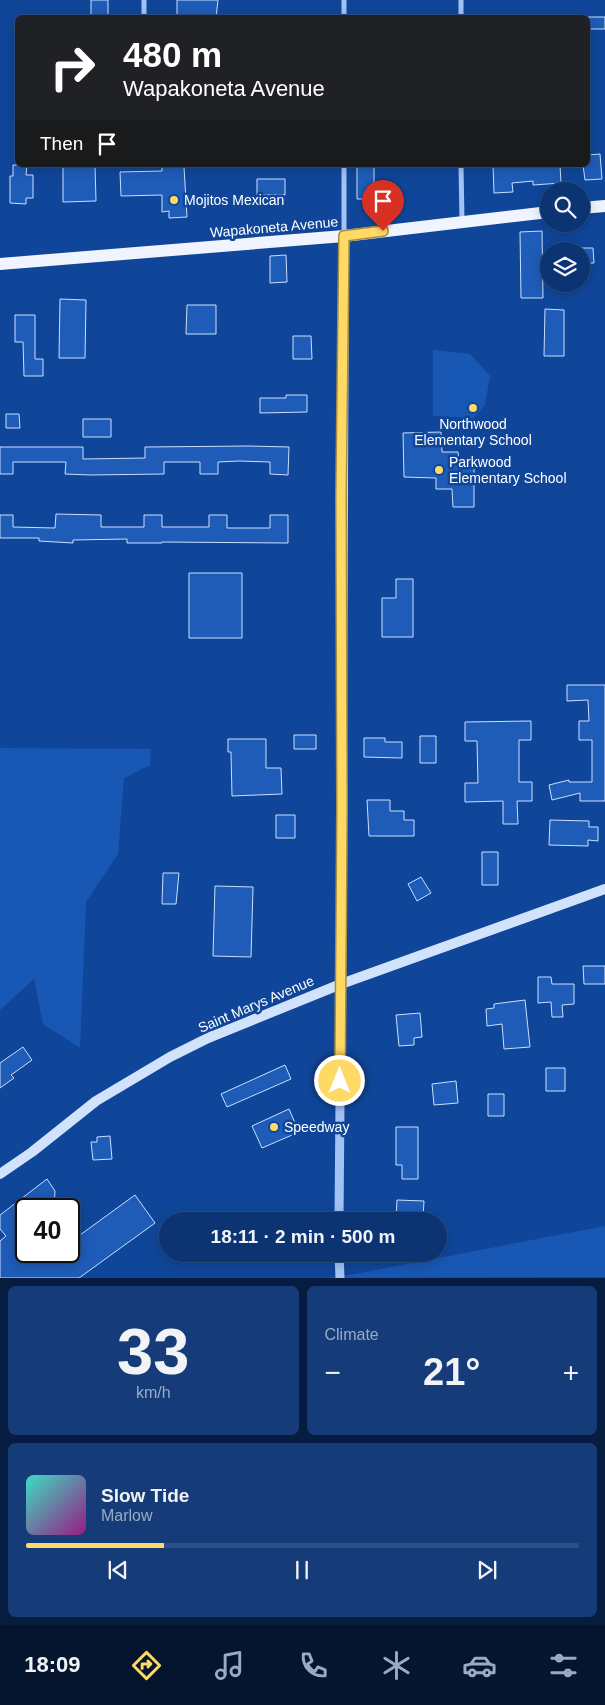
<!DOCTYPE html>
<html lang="en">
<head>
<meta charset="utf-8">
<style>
	body { margin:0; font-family:Arial,sans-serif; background:#153c78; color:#f1f3f6; height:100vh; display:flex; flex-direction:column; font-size:19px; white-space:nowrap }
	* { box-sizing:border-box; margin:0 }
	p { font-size:16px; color:#9aaac4 }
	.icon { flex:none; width:28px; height:28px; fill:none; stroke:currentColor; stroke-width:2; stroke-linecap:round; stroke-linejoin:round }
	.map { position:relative; height:1278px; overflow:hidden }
	.details { display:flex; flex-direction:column; gap:8px; padding:8px; background:#071d3f; flex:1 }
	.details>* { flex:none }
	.banner { position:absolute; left:15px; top:15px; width:575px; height:152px; border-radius:8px; box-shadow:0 2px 12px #0003,0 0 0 1px #2c4f85; background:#202124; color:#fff; overflow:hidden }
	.tools { position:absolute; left:540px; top:182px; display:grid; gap:10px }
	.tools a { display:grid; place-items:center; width:50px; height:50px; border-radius:50%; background:#0c3473; box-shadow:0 2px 12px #0003,0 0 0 1px #2c4f85; font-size:25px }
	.speed { position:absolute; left:15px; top:1198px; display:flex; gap:10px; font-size:25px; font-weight:700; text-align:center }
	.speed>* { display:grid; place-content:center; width:65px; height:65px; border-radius:50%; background:#0c3473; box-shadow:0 2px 12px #0003,0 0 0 1px #2c4f85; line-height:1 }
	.speed .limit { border:2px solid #111; border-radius:8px; background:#fff; color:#111 }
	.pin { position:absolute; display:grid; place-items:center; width:42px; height:42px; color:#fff; margin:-51px -21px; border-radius:50% 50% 50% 0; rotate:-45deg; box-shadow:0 0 5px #0007 }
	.pin .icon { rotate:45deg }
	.me { position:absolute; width:55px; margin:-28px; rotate:0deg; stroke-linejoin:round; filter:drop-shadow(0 0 4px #0008) }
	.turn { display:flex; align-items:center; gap:18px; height:105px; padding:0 25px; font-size:22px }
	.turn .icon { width:65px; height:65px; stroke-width:2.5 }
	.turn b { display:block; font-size:35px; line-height:42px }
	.then { display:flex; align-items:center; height:48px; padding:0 25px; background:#0003; gap:10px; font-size:19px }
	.big { font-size:38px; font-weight:700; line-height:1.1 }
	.details .card { flex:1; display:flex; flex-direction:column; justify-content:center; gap:8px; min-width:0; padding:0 18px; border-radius:8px; background:#153c78 }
	.details .dial { align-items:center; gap:0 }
	.dial b { font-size:65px; line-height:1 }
	.song { display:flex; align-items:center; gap:15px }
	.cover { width:60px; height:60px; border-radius:8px; background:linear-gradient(135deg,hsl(170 70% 55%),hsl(310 70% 35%)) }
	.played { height:5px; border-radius:2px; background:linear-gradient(90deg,#ffd965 25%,#2c4f85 25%) }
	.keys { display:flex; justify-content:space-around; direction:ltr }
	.heat { display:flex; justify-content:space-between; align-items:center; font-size:28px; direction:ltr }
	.details .tiles { flex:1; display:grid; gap:8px; grid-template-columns:1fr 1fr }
	.card:last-child { grid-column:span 2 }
	.trip { position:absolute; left:159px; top:1212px; width:288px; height:50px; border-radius:25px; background:#0c3473; box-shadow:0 2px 12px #0003,0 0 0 1px #2c4f85; font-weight:700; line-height:50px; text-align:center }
	.dock { display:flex; height:80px; justify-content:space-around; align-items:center; background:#05152e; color:#9aaac4 }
	.dock .icon { width:35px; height:35px }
	.dock .selected { color:#ffd965 }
	.dock b { font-size:22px; color:#f1f3f6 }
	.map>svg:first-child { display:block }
	.green { fill:#1857b3 }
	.building { fill:#1e5cb8; stroke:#cadffe }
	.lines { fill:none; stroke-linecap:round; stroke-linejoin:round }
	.minor { stroke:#a1c3f4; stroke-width:5 }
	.tertiary { stroke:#a1c3f4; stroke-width:9 }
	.secondary { stroke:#d1e2fd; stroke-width:10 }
	.primary { stroke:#eff4ff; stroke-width:12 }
	.route-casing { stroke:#a68d42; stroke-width:12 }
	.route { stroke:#ffd965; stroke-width:9 }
	.poi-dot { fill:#ffd965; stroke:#104699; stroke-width:2 }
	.labels { text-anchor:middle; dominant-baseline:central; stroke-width:5; stroke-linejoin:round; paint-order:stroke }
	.poi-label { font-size:14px; fill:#fff; stroke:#104699; text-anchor:start }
	.street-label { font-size:14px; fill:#fff; stroke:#104699 }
</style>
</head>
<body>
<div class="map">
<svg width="605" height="1278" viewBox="0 0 605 1278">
	<rect width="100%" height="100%" fill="#104699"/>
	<path class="green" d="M433,350L470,354L490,376L485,405L473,418L433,416Z
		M0,748L151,749L150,765L124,778L118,854L86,902L80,1048L43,1024L34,979L0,1010Z
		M605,1226V1277L327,1278L355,1274Z"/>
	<path class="building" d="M91,0H108V15L91,16Z
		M177,0H218L216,18H177Z
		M588,17H605V29H588Z
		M600,154L602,179L585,180L583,165H588V155Z
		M13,165H27L26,175H33V198H26V204L10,203V176H13Z
		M63,165H95L96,201L63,202Z
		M162,165L184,167L187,217L169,218V211L162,212V195L121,196L120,172L162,171Z
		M357,165H374V199H357Z
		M493,165H560L561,183L533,185V181L512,183L513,192L494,193Z
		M257,179H285V195H257Z
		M542,231L543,298H521L520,232Z
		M581,248H593L594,263H581Z
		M286,255L287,282L270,283V256Z
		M60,299L86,300L85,358H59Z
		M187,305H216V334H186Z
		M545,309L564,310V356H544Z
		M15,315H35V359H43V376H24L23,342H15Z
		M293,336H311L312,359H293Z
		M286,395H307V412L260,413V398H286Z
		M6,414H19L20,428H6Z
		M83,419H111V437H83Z
		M441,432L442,452H458L459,462L474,463V507H453L452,489H436V478L404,477L403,433Z
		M249,446L289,447L288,475L270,474V462L239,461L218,462V474H200V462H164V474L90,475L65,474L66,462H13V474H0V447H83V459L145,458V447Z
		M56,514L101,515V527H144V515H162V527H209V515H227V528H270V515H288V543L162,542V543H127V539L73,540V543L39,541V538H0V515H13V527L55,528Z
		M189,573H242V638H189Z
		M396,579H413V637H382V598H396Z
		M567,685H605V801H580V793L552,800L549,785L569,780V782H592V740H579V721H589L588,700L567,701Z
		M531,721V740H519V782H532V801H517L518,824H503V801L465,802V783H478L477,741H465V722Z
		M294,735H316V749H294Z
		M420,736H436V763H420Z
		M364,738H385V742H402V758L364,757Z
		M228,739H266V768H281L282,794L232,796L231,752H228Z
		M367,800H390V811H404V820H414V836H369Z
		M276,815H295V838H276Z
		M550,820L589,821V827H598V841L588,840V846L549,845Z
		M482,852H498V885H482Z
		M163,873H179L176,904H162Z
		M421,877L431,893L417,901L408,884Z
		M215,886L253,887L251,957L213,956Z
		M583,966H605V984H584Z
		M538,977H551L552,984H574V1004L562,1005L563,1017H552L551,1002L538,1003Z
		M525,1000L530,1047L504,1049L502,1024L487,1026L486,1009L494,1008V1004Z
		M420,1013L422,1037L414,1038V1045L399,1046L396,1015Z
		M23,1047L32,1060L11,1075L14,1078L0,1088V1063Z
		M285,1065L291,1079L227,1107L221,1094Z
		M546,1068H565V1091H546Z
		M456,1081L458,1103L434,1105L432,1084Z
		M488,1094H504V1116H488Z
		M289,1109L299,1132L262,1148L252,1126Z
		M396,1127H418V1179H402V1165H396Z
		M110,1136L112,1159L93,1160L91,1142H97V1137Z
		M47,1179L55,1191L54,1209H26V1251H69V1243L135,1195L155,1223L79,1278H0V1241L6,1236L0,1229V1215Z
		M397,1200L424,1201L423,1218H419V1221H402V1219H396Z"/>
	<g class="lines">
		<path class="minor" d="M144,0V18
			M344,0V18
			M461,18V0
			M461,165L462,221
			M344,234V165"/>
		<path class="tertiary" d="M339,1221L341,984
			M339,1254L340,1278"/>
		<path class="secondary" d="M341,984C341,735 341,486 344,236
			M0,1174L32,1152L96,1101L170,1057L208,1038L341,984L605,889"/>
		<path class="primary" d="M581,208L605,206
			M0,264L344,236L549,212"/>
	</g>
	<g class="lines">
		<defs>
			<path id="route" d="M340,1081L342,808L341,496L344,236L383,231"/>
		</defs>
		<use href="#route" class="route-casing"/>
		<use href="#route" class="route"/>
	</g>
	<g class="poi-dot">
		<circle cx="174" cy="200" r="5"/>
		<circle cx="473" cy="408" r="5"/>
		<circle cx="439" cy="470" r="5"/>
		<circle cx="274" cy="1127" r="5"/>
	</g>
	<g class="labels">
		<g class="poi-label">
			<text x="184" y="200">Mojitos Mexican</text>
			<text x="473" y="424" text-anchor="middle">Northwood<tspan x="473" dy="16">Elementary School</tspan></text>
			<text x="449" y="462">Parkwood<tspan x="449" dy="16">Elementary School</tspan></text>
			<text x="284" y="1127">Speedway</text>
		</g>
		<g class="street-label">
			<text transform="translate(274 227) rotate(-5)">Wapakoneta Avenue</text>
			<text transform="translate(256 1004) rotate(-23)">Saint Marys Avenue</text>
		</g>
	</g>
</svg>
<div class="tools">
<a><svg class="icon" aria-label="search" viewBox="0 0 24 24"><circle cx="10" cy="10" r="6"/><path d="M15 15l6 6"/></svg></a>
<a><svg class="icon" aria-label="layers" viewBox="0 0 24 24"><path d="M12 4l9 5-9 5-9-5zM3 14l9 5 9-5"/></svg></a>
</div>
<div class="speed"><div class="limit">40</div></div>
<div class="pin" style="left:383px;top:231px;background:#d93025"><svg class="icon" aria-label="arrive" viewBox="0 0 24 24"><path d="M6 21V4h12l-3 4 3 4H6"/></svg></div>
<svg class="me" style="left:340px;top:1081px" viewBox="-20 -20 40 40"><circle r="17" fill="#ffd965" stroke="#fff" stroke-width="3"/><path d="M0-11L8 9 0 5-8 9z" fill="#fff"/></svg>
<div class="trip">18:11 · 2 min · 500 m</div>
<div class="banner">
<div class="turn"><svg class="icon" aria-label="right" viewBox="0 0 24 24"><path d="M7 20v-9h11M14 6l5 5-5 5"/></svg><div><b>480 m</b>Wapakoneta Avenue</div></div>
<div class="then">Then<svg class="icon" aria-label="arrive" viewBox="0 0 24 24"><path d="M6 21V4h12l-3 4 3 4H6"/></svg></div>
</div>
</div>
<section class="details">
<div class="tiles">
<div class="card dial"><b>33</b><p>km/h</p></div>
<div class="card"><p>Climate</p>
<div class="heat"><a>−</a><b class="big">21°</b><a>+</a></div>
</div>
<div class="card">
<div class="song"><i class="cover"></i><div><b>Slow Tide</b><p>Marlow</p></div></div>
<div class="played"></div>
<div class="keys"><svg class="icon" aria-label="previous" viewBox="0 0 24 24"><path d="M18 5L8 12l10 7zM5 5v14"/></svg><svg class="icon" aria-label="pause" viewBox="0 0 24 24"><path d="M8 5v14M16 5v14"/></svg><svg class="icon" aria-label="next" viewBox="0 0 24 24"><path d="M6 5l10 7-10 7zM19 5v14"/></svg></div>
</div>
</div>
</section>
<nav class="dock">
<b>18:09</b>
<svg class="icon selected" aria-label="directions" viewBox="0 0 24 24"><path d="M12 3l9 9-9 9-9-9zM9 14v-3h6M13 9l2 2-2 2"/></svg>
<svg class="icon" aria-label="music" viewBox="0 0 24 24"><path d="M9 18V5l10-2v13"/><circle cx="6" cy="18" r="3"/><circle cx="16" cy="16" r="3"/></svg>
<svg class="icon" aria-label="phone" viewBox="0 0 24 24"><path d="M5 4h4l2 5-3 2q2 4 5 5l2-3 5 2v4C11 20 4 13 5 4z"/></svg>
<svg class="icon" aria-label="climate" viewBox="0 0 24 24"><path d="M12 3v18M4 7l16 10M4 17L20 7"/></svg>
<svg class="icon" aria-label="car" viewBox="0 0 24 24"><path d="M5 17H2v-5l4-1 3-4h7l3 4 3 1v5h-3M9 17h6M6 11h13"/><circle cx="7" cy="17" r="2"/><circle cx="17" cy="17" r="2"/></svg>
<svg class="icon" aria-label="filters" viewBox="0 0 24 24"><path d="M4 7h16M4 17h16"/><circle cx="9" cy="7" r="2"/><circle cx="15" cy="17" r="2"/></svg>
</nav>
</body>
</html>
